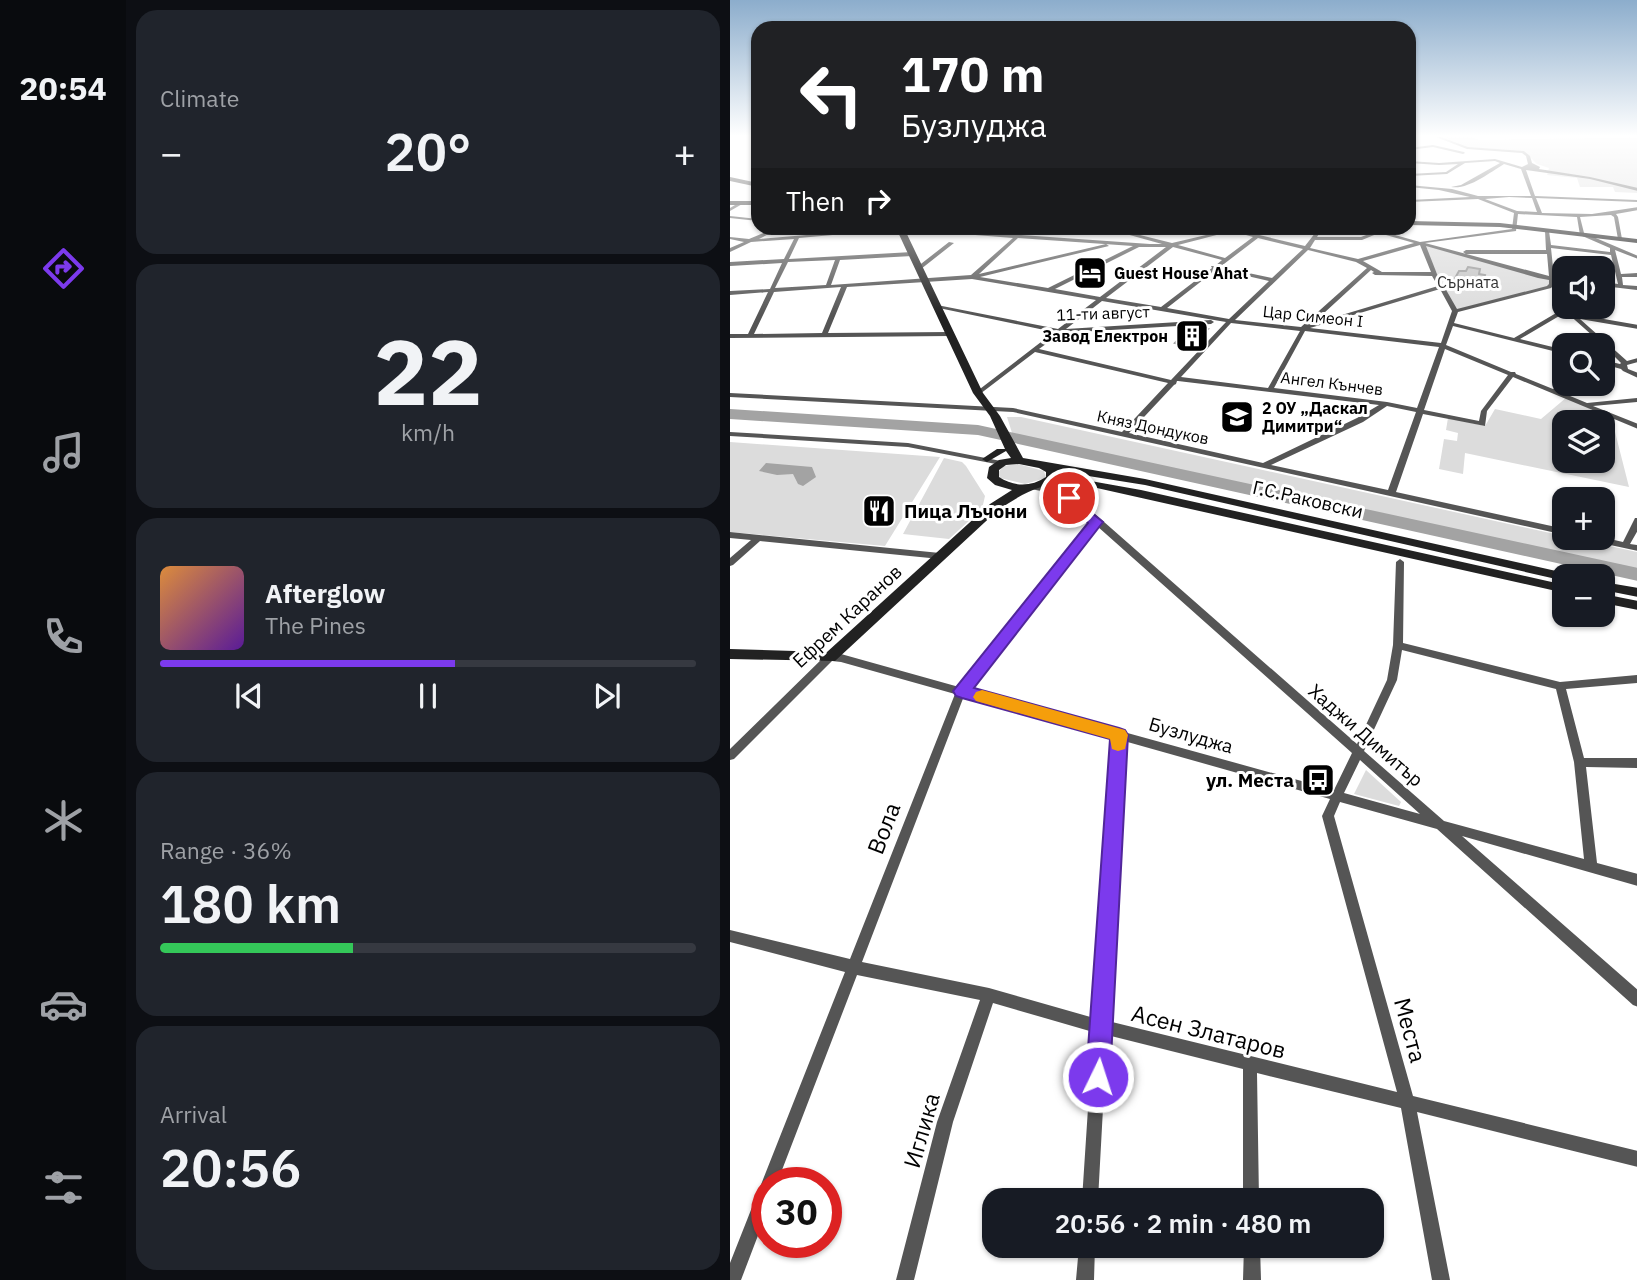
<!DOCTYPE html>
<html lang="en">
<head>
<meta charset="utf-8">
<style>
	body { margin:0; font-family:"IBM Plex Sans",sans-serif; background:#20242c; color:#f1f3f6; height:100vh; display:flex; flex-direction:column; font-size:26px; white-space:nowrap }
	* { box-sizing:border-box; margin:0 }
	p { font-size:23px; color:#9ea1a6 }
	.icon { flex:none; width:38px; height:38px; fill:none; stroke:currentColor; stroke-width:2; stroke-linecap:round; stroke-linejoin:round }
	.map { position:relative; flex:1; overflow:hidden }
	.sheet { display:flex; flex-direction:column; gap:10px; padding:10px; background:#0d0f14; width:604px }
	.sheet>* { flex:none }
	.hud { position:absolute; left:21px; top:21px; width:665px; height:214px; border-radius:21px; box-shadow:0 2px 5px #0004; background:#202124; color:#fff; overflow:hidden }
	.tools { position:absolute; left:822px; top:256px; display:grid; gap:14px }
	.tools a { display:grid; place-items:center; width:63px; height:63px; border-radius:14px; background:#171b24; box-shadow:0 2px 5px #0004; font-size:35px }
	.speed { position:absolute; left:21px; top:1167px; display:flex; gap:14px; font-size:35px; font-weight:700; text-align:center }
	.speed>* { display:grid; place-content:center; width:91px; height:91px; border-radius:50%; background:#171b24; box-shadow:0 2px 5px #0004; line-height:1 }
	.speed .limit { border:10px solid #d22; background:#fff; color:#111 }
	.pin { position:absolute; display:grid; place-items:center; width:60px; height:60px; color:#fff; margin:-30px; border:4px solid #fff; border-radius:50%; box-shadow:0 2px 7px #0007 }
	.me { position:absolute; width:77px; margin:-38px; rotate:4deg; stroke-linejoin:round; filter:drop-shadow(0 0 5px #0008) }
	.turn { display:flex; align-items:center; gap:24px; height:147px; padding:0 35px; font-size:32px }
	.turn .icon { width:91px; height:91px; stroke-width:2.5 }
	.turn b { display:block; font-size:49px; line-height:60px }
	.then { display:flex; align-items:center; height:66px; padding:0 35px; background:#0003; gap:14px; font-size:26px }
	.big { font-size:52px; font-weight:600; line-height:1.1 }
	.sheet .widget { flex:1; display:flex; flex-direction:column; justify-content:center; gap:10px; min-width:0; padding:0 24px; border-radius:21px; background:#20242c }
	.sheet .dial { align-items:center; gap:0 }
	.dial b { font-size:91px; line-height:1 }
	.song { display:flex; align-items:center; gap:21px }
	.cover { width:84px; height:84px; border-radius:10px; background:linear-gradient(135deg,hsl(30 70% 55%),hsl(270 70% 35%)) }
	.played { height:7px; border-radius:4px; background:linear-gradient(90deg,#7c3aed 55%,#363941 55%) }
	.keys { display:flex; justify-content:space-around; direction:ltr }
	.heat { display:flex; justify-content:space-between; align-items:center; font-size:38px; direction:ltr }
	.charge { height:10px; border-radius:5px; background:linear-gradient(90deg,#34c759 36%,#363941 0) }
	.trip { position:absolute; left:252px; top:1188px; width:402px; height:70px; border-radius:21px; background:#171b24; box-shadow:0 2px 5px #0004; font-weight:600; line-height:70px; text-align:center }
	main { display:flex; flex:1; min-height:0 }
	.menu { display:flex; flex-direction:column; width:126px; justify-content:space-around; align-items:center; background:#090b0e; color:#9ea1a6 }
	.menu .icon { width:49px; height:49px }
	.menu .on { color:#7c3aed }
	.menu b { font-size:32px; color:#f1f3f6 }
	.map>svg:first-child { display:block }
	.green { fill:#dcdcdc; fill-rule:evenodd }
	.water { fill:#a3a3a3 }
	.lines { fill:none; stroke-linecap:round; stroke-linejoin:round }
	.river { fill:#a3a3a3; fill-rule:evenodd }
	.building { fill:#c4c4c4; stroke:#999; stroke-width:2 }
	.street { fill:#555; fill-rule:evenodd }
	.secondary { fill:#222; fill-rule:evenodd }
	.route { fill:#7c3aed; stroke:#51269a; stroke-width:2 }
	.slow { fill:#f59e0b }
	.labels { text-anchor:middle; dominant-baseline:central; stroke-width:6; stroke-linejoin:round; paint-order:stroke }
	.far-poi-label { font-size:16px; font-weight:bold; fill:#000; stroke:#fff; text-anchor:start }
	.far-park-label { font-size:16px; fill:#333; stroke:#fff }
	.far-street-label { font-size:16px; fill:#000; stroke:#fff }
	.street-label { font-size:19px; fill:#000; stroke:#fff }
	.poi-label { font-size:19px; font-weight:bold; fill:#000; stroke:#fff; text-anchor:start }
	.near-street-label { font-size:23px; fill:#000; stroke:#fff }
</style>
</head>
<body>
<main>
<nav class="menu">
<b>20:54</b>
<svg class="icon on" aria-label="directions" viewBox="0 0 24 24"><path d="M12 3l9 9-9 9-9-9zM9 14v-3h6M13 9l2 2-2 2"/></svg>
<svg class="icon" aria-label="music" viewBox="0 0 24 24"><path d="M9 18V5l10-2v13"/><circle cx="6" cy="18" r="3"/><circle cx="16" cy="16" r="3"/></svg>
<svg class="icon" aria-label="phone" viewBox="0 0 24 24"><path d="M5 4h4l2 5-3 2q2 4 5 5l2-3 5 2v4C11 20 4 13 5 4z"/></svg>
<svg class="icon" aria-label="climate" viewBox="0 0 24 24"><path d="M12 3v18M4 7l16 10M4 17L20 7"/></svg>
<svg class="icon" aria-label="car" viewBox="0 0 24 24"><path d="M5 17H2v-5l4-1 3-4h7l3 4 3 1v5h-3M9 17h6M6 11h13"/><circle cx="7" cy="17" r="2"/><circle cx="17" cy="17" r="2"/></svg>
<svg class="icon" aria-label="filters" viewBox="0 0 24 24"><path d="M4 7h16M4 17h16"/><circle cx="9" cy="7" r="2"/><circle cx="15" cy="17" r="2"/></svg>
</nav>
<section class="sheet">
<div class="widget"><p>Climate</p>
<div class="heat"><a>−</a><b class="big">20°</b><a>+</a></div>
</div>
<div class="widget dial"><b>22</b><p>km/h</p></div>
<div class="widget">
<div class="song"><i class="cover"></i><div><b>Afterglow</b><p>The Pines</p></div></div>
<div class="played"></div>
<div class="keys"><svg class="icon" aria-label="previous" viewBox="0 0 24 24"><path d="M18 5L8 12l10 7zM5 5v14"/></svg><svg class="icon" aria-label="pause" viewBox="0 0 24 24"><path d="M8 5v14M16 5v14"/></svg><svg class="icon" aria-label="next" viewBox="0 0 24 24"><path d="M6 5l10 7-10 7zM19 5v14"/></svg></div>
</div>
<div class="widget"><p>Range · 36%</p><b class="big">180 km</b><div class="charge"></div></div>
<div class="widget"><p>Arrival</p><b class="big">20:56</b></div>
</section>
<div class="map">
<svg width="908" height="1280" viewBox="0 0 908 1280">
	<rect width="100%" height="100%" fill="#fff"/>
	<path class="green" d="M713,137H743L749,140L907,137V193L885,192L883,187H850L847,178L817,175L819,168L807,164L794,151L738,147Z
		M692,243L821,278L819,287L725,311Z
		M837,397L882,420L899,487L735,453L733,474L709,469L714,439L727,441L728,433L716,430L718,418L755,426L765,409L811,419ZM835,422H873V460H835Z
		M277,417H291L907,552V575L283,436Z
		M0,442L210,457L155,546L0,532Z
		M214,458L232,462L236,466L255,496L252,509L219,539L173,534Z
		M288,464L314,471L316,478L295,484L270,478L268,473L273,466Z
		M636,770L671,802L669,806L624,794Z"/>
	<path class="water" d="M36,463L82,467L86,477L73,486L68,484L63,474L47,475L29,471Z"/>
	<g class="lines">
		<path class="river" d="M0,409L248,425L908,568V581L248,435L0,419Z"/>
	</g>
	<path class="building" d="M738,267L750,269L749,274L755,275L752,284L744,283L743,287L730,285L731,281L724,280L729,271H736Z
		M470,327L478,329L460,347L445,343L460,328Z"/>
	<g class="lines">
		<path class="street" d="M706,137H711L738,147L794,151L800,156L802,163L810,167L809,169L860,177L908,188V191L860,179L796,170L805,196L908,200V202L806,198L812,213L862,214L908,207V210L886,214L888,217L892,239L890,240L888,239L884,217L881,215L850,217L854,233L908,256V259L885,250L891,274L908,273V277H892L893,285L908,286V290L873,286V282L888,284L881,255L821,248L824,277L835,278V282L824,280L825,284L821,288L728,312L724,323L784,338L838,306H846L840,310L845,314L908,325V329L850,319L897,361L908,358V362L897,365L898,369L908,373V378L893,371L891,369L873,364V360L890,364L891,363L873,345L836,312L790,339L835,350V354L723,326L716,345L781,372H785L786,374L823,389L835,381V383H839L828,391L857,403L908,398V402L863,406L908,424V429L783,377L757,411L755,426L693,414L666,492L835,529V535L283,412L0,397V393L283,408L392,432L438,383L305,352L250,394H246V392L324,332L204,307L207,305L328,329L366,300L242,279L117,287L98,333L220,332L223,334L220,336L0,338V334H18L38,292L0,295V291L40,289L52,263L0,266V262L54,259L64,239L21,242L0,252V248L14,242L0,239V237L19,239L45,228H50L29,239L159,228H183L286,235L294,228H298L291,235L420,244H432L378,229H345L343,228H382L442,243L506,228H512L508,230L575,246L589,228H593L587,237H631L644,232L634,228H640L690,242L782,229L784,213L748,199L679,202V200L740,197L709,190L679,187V185L722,189L748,196H801L791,169L774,164C759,173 738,190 721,187L731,185L770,163L765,161L735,163L717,174L679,176V174L716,172L728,164L709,165L679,163V161L709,163L765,159L792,167L798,164L796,156L792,153L737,149ZM779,197L802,198L807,212L787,211L755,199ZM788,214L847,217L850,235L880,248V252L821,245L819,231L817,230L815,231L816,250H736L733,252L736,254H817L819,276L695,243L786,231ZM170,229L283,238L241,275L101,285L110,260L182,256L185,254L182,252L59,259L69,238ZM502,231L523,237L495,258L448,245ZM649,233L684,243L628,259L580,248L585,240H632ZM288,238L403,246L318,288L250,277L379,246L376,244L249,274ZM528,238L573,249L542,278L490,267ZM690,245L701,272H652L633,261ZM696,246L808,278L819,280V284L817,286L727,309L707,274ZM409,247H436L370,297L325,289ZM443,247L492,260L485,266H481L482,268L431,307L376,298ZM578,250L626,262L637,268L571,327L505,320ZM105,260L96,285L45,288L58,262ZM487,269L539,281L499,319L437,308ZM641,270L644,272L642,273L645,275L702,276L708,286L582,324ZM111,287L92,333L24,334L44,292ZM710,289L722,311L711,343L580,328ZM372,301L496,322L441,380L309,349L331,333L481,324L484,322L481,320L336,329ZM501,323L570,331L538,388L451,377ZM575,331L709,347L687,408L657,402L544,388ZM715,349L778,375L751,411L749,421L694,410ZM447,381H448L649,405L627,418L533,463L399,433L444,385L446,384ZM657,406L686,412L658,490L541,465L633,422Z
			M703,145L734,152L735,153L733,154L703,147L679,150V148Z
			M10,202L14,203L0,211V208Z
			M0,216L28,219V221L0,218Z
			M219,242L224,243L191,269H187V267Z
			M0,432L178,443L271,461L275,463L271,465L178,447L0,436Z
			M318,478H324L627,744L657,680L663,645L666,562L670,559L674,562L673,643L830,682L908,675V683L836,689L854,758H908V768L856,767L867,863L908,874V886L732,836L908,990V1007L903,1005L707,829L610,802L604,816L683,1096L908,1151V1167L687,1112L720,1280H702L671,1108L527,1073L529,1200H513V1069L377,1035L368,1200H352L363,1032L263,1003L223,1122L184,1280H166L207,1122L250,1000L127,975L47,1183H37V1212L11,1280H0V1263L115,972L0,942V930L120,959L225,694L111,662L102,661L4,759L0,760V749L97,654H111L229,687L362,521L335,497C328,497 326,494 319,492C312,490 305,491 298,488C305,484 320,487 328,490L318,482ZM367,526L622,753L604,790L238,689ZM672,650L826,689L844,762L854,859L714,821L634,751L667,680ZM234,696L383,738L364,1018L259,988L132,962ZM394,741L600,799L592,816L667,1092L378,1021ZM630,760L690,814L614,793Z
			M905,518H908V530L900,544L908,545V551L857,540L853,537H871L893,542Z
			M0,532L210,553L214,556L210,559L30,541L3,565L0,566V558L21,540L0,538Z
			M349,1246H365L364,1280H346Z
			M514,1246H530L531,1280H513Z"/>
		<path class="secondary" d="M0,177L28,183V187L0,181Z
			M0,201H28V205H0Z
			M679,221L770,223L908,239V243L770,227L679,225Z
			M166,228H174L253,393L270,416L293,458L415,479L835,573L841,576H835V581L415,485L327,471V475L411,490L835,585V593L358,486L336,499L330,496L338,487L345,483C315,481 293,493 268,510L105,661L0,659V649L97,652L260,504L282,490L265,485L257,478L259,467L269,460L281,458L276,451L257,462L252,459L267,449H275L260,416L243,393ZM289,464L309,468L316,472V477C301,487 284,487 269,477V470L276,465Z
			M873,582L908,588V597L873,590Z
			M873,594L908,601V610L873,603Z"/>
	</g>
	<linearGradient id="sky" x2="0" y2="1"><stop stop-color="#8cadcc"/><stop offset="0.43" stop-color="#fff"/><stop offset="1" stop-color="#fff" stop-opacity="0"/></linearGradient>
	<rect width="908" height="316" fill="url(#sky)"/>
	<path class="route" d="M339,494L373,522L244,688L389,728L395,730L398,735L380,1077L377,1085L368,1089L360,1085L356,1077L380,739L232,698L226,696L223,691L358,523L332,498Z"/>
	<path class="slow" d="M252,690L395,730L398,735L395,749L388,751L382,749L380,739L246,701L243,697L246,692Z"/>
	<defs>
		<symbol id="hotel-square" viewBox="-11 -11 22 22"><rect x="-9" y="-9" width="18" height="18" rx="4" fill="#000" stroke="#fff"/><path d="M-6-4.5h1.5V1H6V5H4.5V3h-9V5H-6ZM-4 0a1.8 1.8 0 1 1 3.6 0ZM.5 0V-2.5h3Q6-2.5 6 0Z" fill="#fff"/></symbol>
		<symbol id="building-square" viewBox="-11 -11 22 22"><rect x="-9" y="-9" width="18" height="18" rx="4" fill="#000" stroke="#fff"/><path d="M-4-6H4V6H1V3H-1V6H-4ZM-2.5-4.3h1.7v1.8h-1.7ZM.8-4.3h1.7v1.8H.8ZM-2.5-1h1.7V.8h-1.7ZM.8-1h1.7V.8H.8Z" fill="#fff"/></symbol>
		<symbol id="school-square" viewBox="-11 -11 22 22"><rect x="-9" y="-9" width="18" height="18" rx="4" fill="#000" stroke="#fff"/><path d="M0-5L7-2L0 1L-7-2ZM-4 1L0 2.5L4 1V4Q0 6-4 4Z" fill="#fff"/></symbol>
		<symbol id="restaurant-square" viewBox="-11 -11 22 22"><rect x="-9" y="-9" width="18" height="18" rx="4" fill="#000" stroke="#fff"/><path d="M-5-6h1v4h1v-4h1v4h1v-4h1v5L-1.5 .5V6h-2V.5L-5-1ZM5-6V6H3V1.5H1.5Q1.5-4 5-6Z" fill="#fff"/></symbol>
		<symbol id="bus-square" viewBox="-11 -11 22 22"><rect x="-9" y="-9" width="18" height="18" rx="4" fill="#000" stroke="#fff"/><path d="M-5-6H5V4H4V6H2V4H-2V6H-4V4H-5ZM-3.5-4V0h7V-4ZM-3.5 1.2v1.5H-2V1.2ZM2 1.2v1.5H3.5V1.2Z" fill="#fff"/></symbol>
	</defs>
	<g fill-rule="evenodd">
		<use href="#hotel-square" x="341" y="254" width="38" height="38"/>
		<use href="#building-square" x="443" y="317" width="38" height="38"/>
		<use href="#school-square" x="488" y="398" width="38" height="38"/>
		<use href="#restaurant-square" x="130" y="492" width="38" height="38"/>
		<use href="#bus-square" x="569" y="761" width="38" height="38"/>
	</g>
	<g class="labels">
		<g class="far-poi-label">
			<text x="384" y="273">Guest House Ahat</text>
			<text x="438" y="336" text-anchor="end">Завод Електрон</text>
			<text x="532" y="408">2 ОУ „Даскал<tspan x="532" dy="18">Димитри“</tspan></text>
		</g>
		<g class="far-park-label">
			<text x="738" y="282">Сърната</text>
		</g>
		<g class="far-street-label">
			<text transform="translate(373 313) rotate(-2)">11-ти август</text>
			<text transform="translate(583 316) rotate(6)">Цар Симеон I</text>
			<text transform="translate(602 383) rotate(7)">Ангел Кънчев</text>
			<text transform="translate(423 427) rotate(12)">Княз Дондуков</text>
		</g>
		<g class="street-label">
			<text transform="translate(578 499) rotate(13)">Г.С.Раковски</text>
			<text transform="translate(117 616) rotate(-43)">Ефрем Каранов</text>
			<text transform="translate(461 735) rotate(16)">Бузлуджа</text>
			<text transform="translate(636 735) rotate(41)">Хаджи Димитър</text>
		</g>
		<g class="poi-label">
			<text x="174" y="511">Пица Лъчони</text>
			<text x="564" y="780" text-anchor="end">ул. Места</text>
		</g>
		<g class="near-street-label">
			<text transform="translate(153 828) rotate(-69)">Вола</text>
			<text transform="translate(681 1030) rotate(75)">Места</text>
			<text transform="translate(479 1031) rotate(14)">Асен Златаров</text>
			<text transform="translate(191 1130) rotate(-74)">Иглика</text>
		</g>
	</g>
</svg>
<div class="tools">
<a><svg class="icon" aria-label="sound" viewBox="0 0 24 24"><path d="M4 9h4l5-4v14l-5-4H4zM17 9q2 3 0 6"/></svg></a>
<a><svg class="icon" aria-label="search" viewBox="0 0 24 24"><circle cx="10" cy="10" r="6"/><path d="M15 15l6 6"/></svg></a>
<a><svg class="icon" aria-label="layers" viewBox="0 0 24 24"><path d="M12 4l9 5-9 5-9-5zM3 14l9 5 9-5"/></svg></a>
<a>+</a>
<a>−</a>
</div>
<div class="speed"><div class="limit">30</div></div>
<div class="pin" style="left:339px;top:498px;background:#d93025"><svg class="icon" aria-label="arrive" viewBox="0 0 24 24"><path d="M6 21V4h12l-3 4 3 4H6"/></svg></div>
<svg class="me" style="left:368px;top:1077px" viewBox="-20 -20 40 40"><circle r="17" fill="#7c3aed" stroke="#fff" stroke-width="3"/><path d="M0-11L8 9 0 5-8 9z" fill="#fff"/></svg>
<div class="trip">20:56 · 2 min · 480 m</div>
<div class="hud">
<div class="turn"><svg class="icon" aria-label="left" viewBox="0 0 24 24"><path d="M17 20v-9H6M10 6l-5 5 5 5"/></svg><div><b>170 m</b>Бузлуджа</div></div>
<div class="then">Then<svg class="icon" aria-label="right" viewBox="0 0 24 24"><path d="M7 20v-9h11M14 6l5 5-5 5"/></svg></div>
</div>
</div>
</main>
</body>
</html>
